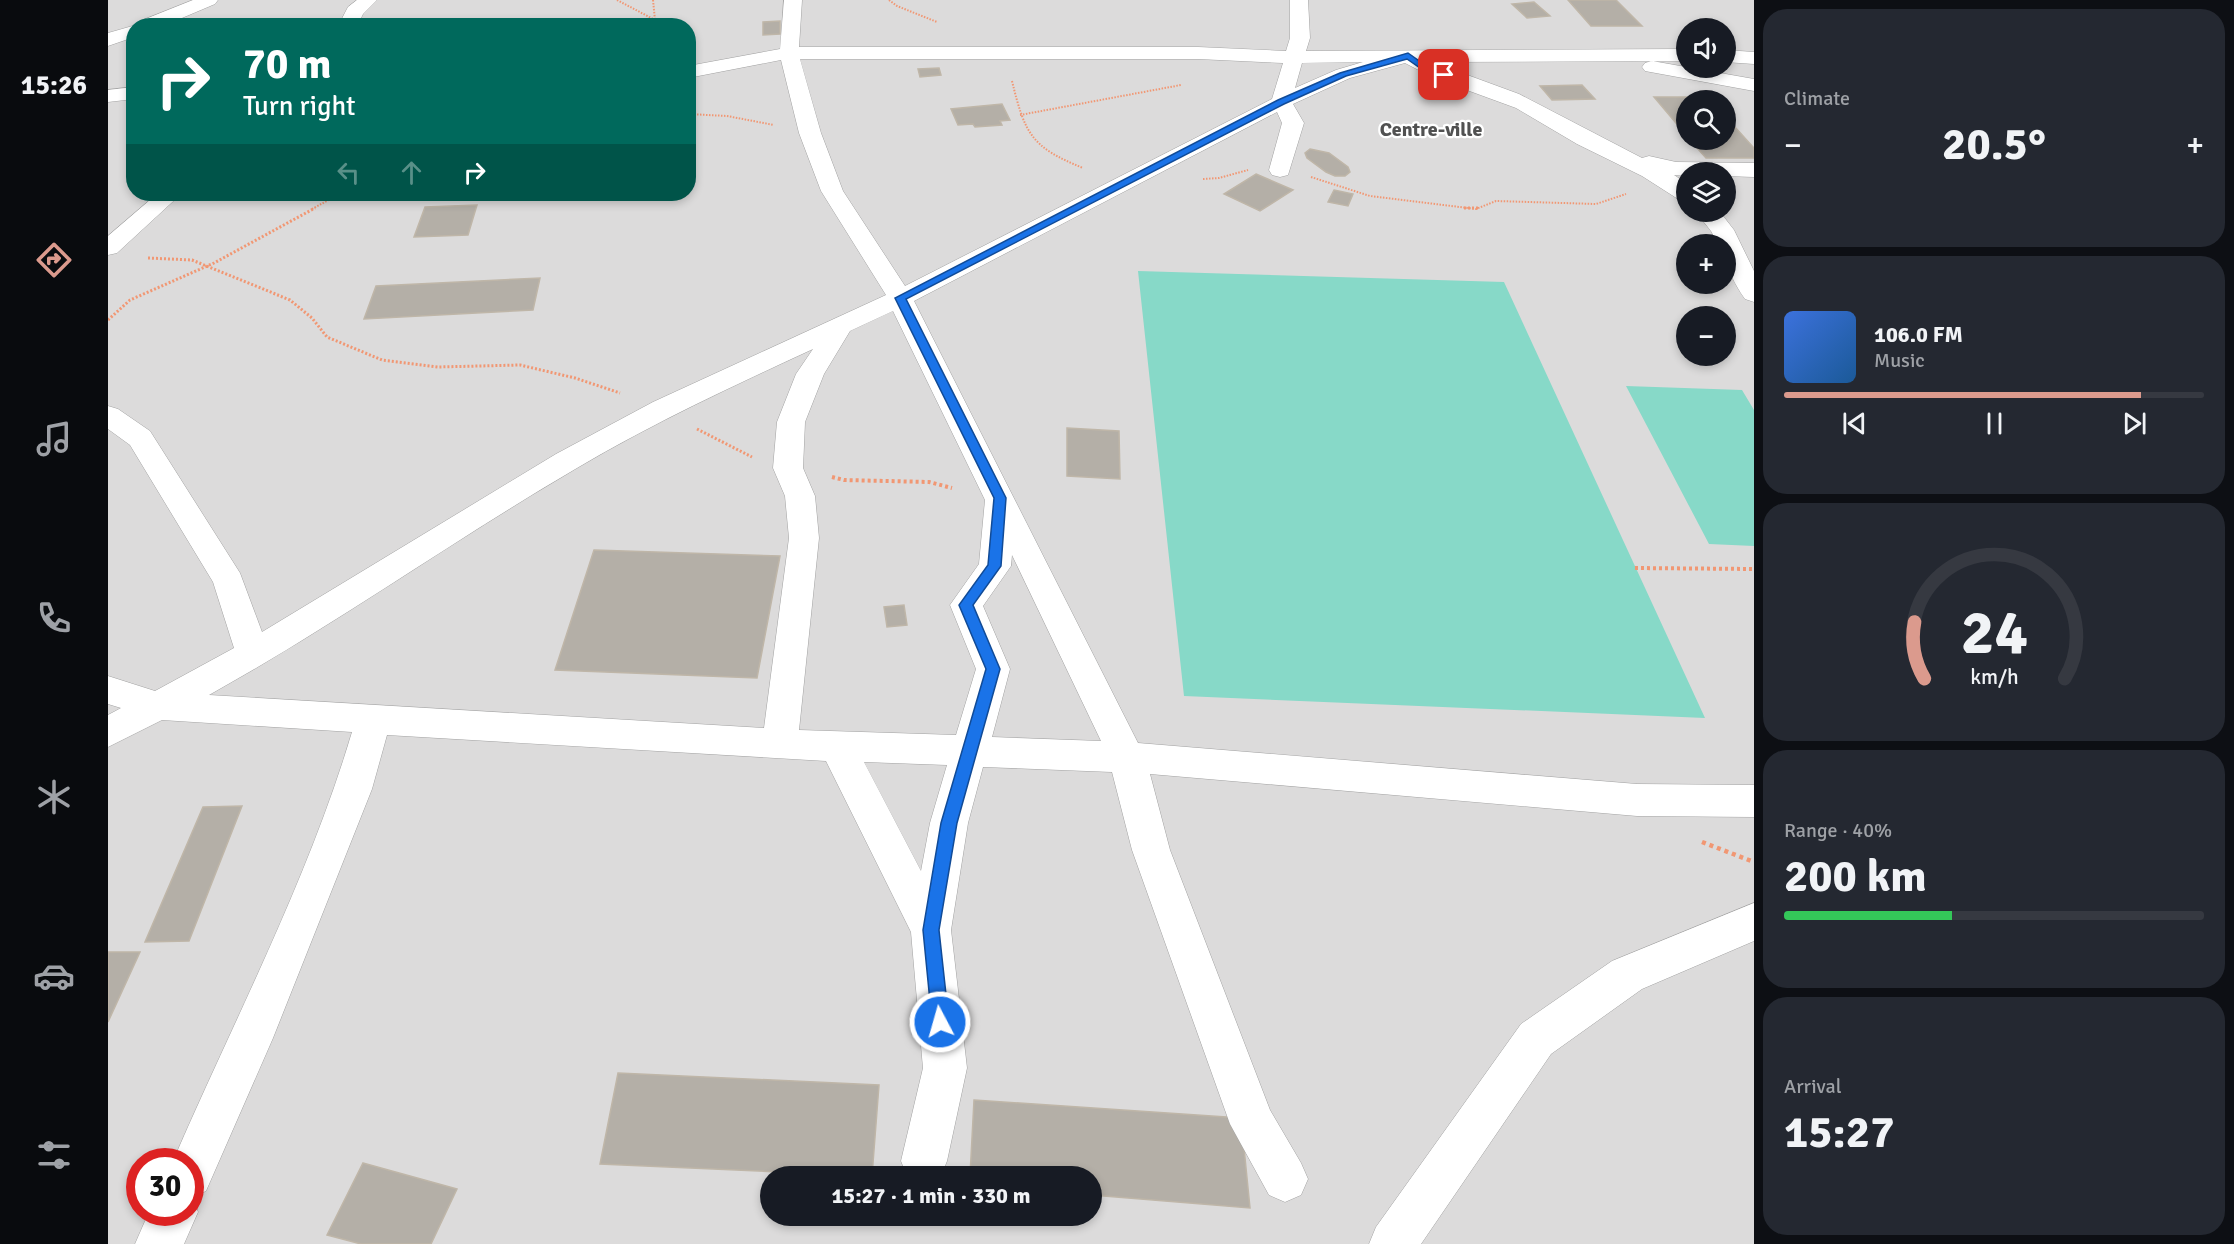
<!DOCTYPE html>
<html lang="en">
<head>
<meta charset="utf-8">
<style>
	body { margin:0; font-family:Signika,sans-serif; background:#242831; color:#f1f3f6; height:100vh; display:flex; flex-direction:column; font-size:22px; white-space:nowrap }
	* { box-sizing:border-box; margin:0 }
	p { font-size:20px; color:#9ea1a6 }
	.icon { flex:none; width:33px; height:33px; fill:none; stroke:currentColor; stroke-width:2; stroke-linecap:round; stroke-linejoin:round }
	.map { position:relative; flex:1; overflow:hidden }
	.panel { display:flex; flex-direction:column; gap:9px; padding:9px; background:#0d0f14; width:480px }
	.panel>* { flex:none }
	.hud { position:absolute; left:18px; top:18px; width:570px; height:183px; border-radius:24px; box-shadow:0 3px 9px #0003; background:#00695c; color:#fff; overflow:hidden }
	.buttons { position:absolute; left:1568px; top:18px; display:grid; gap:12px }
	.buttons a { display:grid; place-items:center; width:60px; height:60px; border-radius:50%; background:#171b24; box-shadow:0 3px 9px #0003; font-size:30px }
	.speed { position:absolute; left:18px; top:1148px; display:flex; gap:12px; font-size:30px; font-weight:700; text-align:center }
	.speed>* { display:grid; place-content:center; width:78px; height:78px; border-radius:50%; background:#171b24; box-shadow:0 3px 9px #0003; line-height:1 }
	.speed .limit { border:9px solid #d22; background:#fff; color:#111 }
	.pin { position:absolute; display:grid; place-items:center; width:51px; height:51px; color:#fff; margin:-26px; border-radius:12px; box-shadow:0 3px 9px #0006 }
	.me { position:absolute; width:66px; margin:-33px; rotate:354deg; stroke-linejoin:round; filter:drop-shadow(0 0 4px #0008) }
	.turn { display:flex; align-items:center; gap:21px; height:126px; padding:0 18px; font-size:27px }
	.turn .icon { width:78px; height:78px; stroke-width:2.5 }
	.turn b { display:block; font-size:42px; line-height:51px }
	.lanes { display:flex; align-items:center; height:57px; padding:0 18px; background:#0003; justify-content:center; gap:30px; direction:ltr }
	.lanes .off { opacity:.35 }
	.big { font-size:45px; font-weight:700; line-height:1.1 }
	.panel .widget { flex:1; display:flex; flex-direction:column; justify-content:center; gap:9px; min-width:0; padding:0 21px; border-radius:24px; background:#242831 }
	.panel .dial { align-items:center; gap:0 }
	.dial svg { height:156px; overflow:visible; fill:none; stroke:#363941; stroke-width:7; stroke-linecap:round; text-anchor:middle }
	.dial text { fill:#f1f3f6; stroke:none }
	.song { display:flex; align-items:center; gap:18px }
	.cover { width:72px; height:72px; border-radius:9px; background:linear-gradient(135deg,hsl(220 70% 55%),hsl(210 70% 35%)) }
	.played { height:6px; border-radius:3px; background:linear-gradient(90deg,#db9a8d 85%,#363941 85%) }
	.keys { display:flex; justify-content:space-around; direction:ltr }
	.heat { display:flex; justify-content:space-between; align-items:center; font-size:33px; direction:ltr }
	.charge { height:9px; border-radius:4px; background:linear-gradient(90deg,#34c759 40%,#363941 0) }
	.trip { position:absolute; left:652px; top:1166px; width:342px; height:60px; border-radius:30px; background:#171b24; box-shadow:0 3px 9px #0003; font-weight:700; line-height:60px; text-align:center }
	main { display:flex; flex:1; min-height:0 }
	.dock { display:flex; flex-direction:column; width:108px; justify-content:space-around; align-items:center; background:#090b0e; color:#9ea1a6 }
	.dock .icon { width:42px; height:42px }
	.dock .current { color:#db9a8d }
	.dock b { font-size:27px; color:#f1f3f6 }
	.map>svg:first-child { display:block }
	.residential { fill:#dcdbdb; fill-rule:evenodd }
	.pitch { fill:#87d9c8 }
	.building { fill:#b4afa7; stroke:#bfb6a8; stroke-width:1.5 }
	.lines { fill:none; stroke-linecap:round; stroke-linejoin:round }
	.minor-casing { stroke:#a2a2a2; stroke-width:1 }
	.path-far3 { stroke:#f19773; stroke-width:2; stroke-dasharray:1.5 1.5; stroke-linecap:butt }
	.path-far2 { stroke:#f19773; stroke-width:3; stroke-dasharray:2 2; stroke-linecap:butt }
	.path-far1 { stroke:#f19773; stroke-width:4; stroke-dasharray:3 3; stroke-linecap:butt }
	.path { stroke:#f19773; stroke-width:4.5; stroke-dasharray:4 4; stroke-linecap:butt }
	.minor { fill:#fff; fill-rule:evenodd }
	.route { fill:#1a73e8; stroke:#114b97; stroke-width:1.5 }
	.labels { text-anchor:middle; dominant-baseline:central; stroke-width:4.5; stroke-linejoin:round; paint-order:stroke }
	.far-district-label { font-size:20px; font-weight:bold; fill:#515151; stroke:#fff }
</style>
</head>
<body>
<main>
<nav class="dock">
<b>15:26</b>
<svg class="icon current" aria-label="directions" viewBox="0 0 24 24"><path d="M12 3l9 9-9 9-9-9zM9 14v-3h6M13 9l2 2-2 2"/></svg>
<svg class="icon" aria-label="music" viewBox="0 0 24 24"><path d="M9 18V5l10-2v13"/><circle cx="6" cy="18" r="3"/><circle cx="16" cy="16" r="3"/></svg>
<svg class="icon" aria-label="phone" viewBox="0 0 24 24"><path d="M5 4h4l2 5-3 2q2 4 5 5l2-3 5 2v4C11 20 4 13 5 4z"/></svg>
<svg class="icon" aria-label="climate" viewBox="0 0 24 24"><path d="M12 3v18M4 7l16 10M4 17L20 7"/></svg>
<svg class="icon" aria-label="car" viewBox="0 0 24 24"><path d="M5 17H2v-5l4-1 3-4h7l3 4 3 1v5h-3M9 17h6M6 11h13"/><circle cx="7" cy="17" r="2"/><circle cx="17" cy="17" r="2"/></svg>
<svg class="icon" aria-label="filters" viewBox="0 0 24 24"><path d="M4 7h16M4 17h16"/><circle cx="9" cy="7" r="2"/><circle cx="15" cy="17" r="2"/></svg>
</nav>
<div class="map">
<svg width="1646" height="1244" viewBox="0 0 1646 1244">
	<rect width="100%" height="100%" fill="#eeede5"/>
	<path class="residential" d="M0,0H1646V1244H0ZM26,26H580V194H26ZM1578,28H1617V68H1578ZM1578,100H1617V140H1578ZM1578,172H1617V212H1578ZM1578,244H1617V284H1578ZM1578,316H1617V356H1578ZM32,1161H82V1212H32ZM663,1176H984V1215H663Z"/>
	<path class="pitch" d="M1030,271L1396,282L1597,718L1076,696Z
		M1518,386L1634,390L1646,410V546L1601,544Z"/>
	<path class="building" d="M1460,0H1508L1534,26H1483Z
		M1426,2L1442,16L1419,18L1404,4Z
		M672,21V34L655,35V22Z
		M831,68L833,75L812,77L810,69Z
		M1474,85L1487,99L1444,100L1432,86Z
		M1546,97H1599L1603,100H1578V135Z
		M894,104L902,120L892,121L894,125L867,127L865,124L850,125L843,109Z
		M1617,116L1646,148V158H1598L1582,140H1617Z
		M1202,149L1221,153L1240,167L1242,172L1237,176H1227L1218,172L1199,158L1197,153Z
		M1148,174L1185,190L1152,211L1116,194Z
		M1226,190L1245,194L1240,206L1220,202Z
		M369,205L360,235L306,237L317,207Z
		M432,278L425,310L256,319L268,286Z
		M959,428L1011,431L1012,479L959,476Z
		M486,550L672,556L649,678L447,670Z
		M796,605L799,625L779,627L776,607Z
		M134,806L81,941L37,942L95,807Z
		M0,952H32L0,1022Z
		M510,1073L771,1085L764,1176L492,1164Z
		M866,1100L1133,1118L1142,1208L984,1195V1176H862Z
		M255,1163L349,1189L323,1244H253L219,1235Z"/>
	<g class="lines">
		<defs>
			<path id="minor" d="M85,0H110L107,4L55,26H26V37L0,46V33L28,25L30,22Z
				M249,0H269L255,14L249,26H230L240,7Z
				M676,0H694L691,47H1090L1178,51L1182,38V0H1200L1202,38L1198,51L1578,49V61L1324,62L1411,94L1534,158L1541,156L1568,162L1646,163V177L1617,176V172H1578V176L1566,175L1578,183V201L1570,199L1534,176L1469,144L1408,108L1326,78L1297,63L1242,78L1185,104L1196,123L1180,175L1172,177L1164,175L1161,170L1174,123L1169,112L806,301L1030,743L1529,784L1646,785V817L1529,816L1042,774L1062,850L1162,1110L1193,1163L1200,1179L1193,1195L1177,1202L1161,1195L1122,1124L1024,850L1004,772L875,767L860,823L843,930L859,1068L839,1161L833,1176H799L793,1161L815,1068L803,932L718,761L279,735L264,789L165,1038L98,1191L84,1197L90,1212L76,1244H27L41,1212H82V1161H65C126,1020 200,880 244,732L54,720L0,747V715L13,708L0,704V676L47,691L126,648L105,582L22,445L0,429V406L10,409L42,431L132,573L154,632L448,454L545,402L778,295L713,191L691,133L673,60L580,78V66L672,49ZM692,59H1090L1175,63L1164,99L797,286L735,191L713,133ZM1255,62L1228,70L1187,88L1194,63ZM785,311L877,500L871,564L842,605L868,669L848,735L691,730L711,538L707,496L695,468L697,422L716,374L742,331ZM705,349L688,374L669,422L665,468L677,496L681,538L656,728L101,695C227,625 344,541 469,468C545,423 625,386 705,349ZM904,555L993,741L884,737L902,669L875,606L903,566ZM756,762L839,765L822,823L813,871Z
				M1617,50L1646,52V64L1617,62Z
				M1544,61L1646,79V91L1537,71L1534,67L1537,63Z
				M26,87V99L0,102V90Z
				M49,194H73L9,253L0,255V236Z
				M1588,212H1612L1626,230L1646,271V302L1637,299C1625,282 1617,265 1617,244H1610L1603,231Z
				M1646,903V941L1534,989L1443,1054L1313,1244H1261L1268,1227L1413,1024L1504,961Z"/>
		</defs>
		<use href="#minor" class="minor-casing"/>
		<path class="path-far3" d="M509,0L547,20
			M545,0L547,20L551,26
			M781,0L789,6L829,22
			M904,81C917,134 923,147 975,168
			M580,114L619,116L666,125
			M912,115L1073,85
			M1203,177L1262,196L1368,209L1388,201L1488,204L1518,194
			M1095,179L1111,178L1140,170
			M204,209L228,196L244,194"/>
		<path class="path-far2" d="M1356,208H1372
			M40,258L84,260L182,300L204,318L219,337L274,360L330,367L412,365L467,378L512,393
			M0,320L22,300L106,263L207,208
			M589,429L644,457"/>
		<path class="path-far1" d="M724,477L736,480L821,482L844,488
			M1527,568L1646,569"/>
		<path class="path" d="M1594,842L1646,862"/>
		<use href="#minor" class="minor"/>
	</g>
	<path class="route" d="M1300,53L1320,67L1341,75L1336,77L1315,70L1299,59L1238,76L1176,104L798,299L898,498L893,566L865,605L892,669L849,823L831,930L841,1022L839,1028L832,1030L826,1028L824,1022L815,930L833,823L878,669L851,605L880,565L886,498L787,298L1170,100L1232,73Z"/>
	<g class="labels">
		<g class="far-district-label">
			<text x="1323" y="129">Centre-ville</text>
		</g>
	</g>
</svg>
<div class="buttons">
<a><svg class="icon" aria-label="sound" viewBox="0 0 24 24"><path d="M4 9h4l5-4v14l-5-4H4zM17 9q2 3 0 6"/></svg></a>
<a><svg class="icon" aria-label="search" viewBox="0 0 24 24"><circle cx="10" cy="10" r="6"/><path d="M15 15l6 6"/></svg></a>
<a><svg class="icon" aria-label="layers" viewBox="0 0 24 24"><path d="M12 4l9 5-9 5-9-5zM3 14l9 5 9-5"/></svg></a>
<a>+</a>
<a>−</a>
</div>
<div class="speed"><div class="limit">30</div></div>
<div class="pin" style="left:1336px;top:75px;background:#d93025"><svg class="icon" aria-label="arrive" viewBox="0 0 24 24"><path d="M6 21V4h12l-3 4 3 4H6"/></svg></div>
<svg class="me" style="left:832px;top:1022px" viewBox="-20 -20 40 40"><circle r="17" fill="#1a73e8" stroke="#fff" stroke-width="3"/><path d="M0-11L8 9 0 5-8 9z" fill="#fff"/></svg>
<div class="trip">15:27 · 1 min · 330 m</div>
<div class="hud">
<div class="turn"><svg class="icon" aria-label="right" viewBox="0 0 24 24"><path d="M7 20v-9h11M14 6l5 5-5 5"/></svg><div><b>70 m</b>Turn right</div></div>
<div class="lanes"><svg class="icon off" aria-label="left" viewBox="0 0 24 24"><path d="M17 20v-9H6M10 6l-5 5 5 5"/></svg><svg class="icon off" aria-label="ahead" viewBox="0 0 24 24"><path d="M12 20V5M6 11l6-6 6 6"/></svg><svg class="icon" aria-label="right" viewBox="0 0 24 24"><path d="M7 20v-9h11M14 6l5 5-5 5"/></svg></div>
</div>
</div>
<section class="panel">
<div class="widget"><p>Climate</p>
<div class="heat"><a>−</a><b class="big">20.5°</b><a>+</a></div>
</div>
<div class="widget">
<div class="song"><i class="cover"></i><div><b>106.0 FM</b><p>Music</p></div></div>
<div class="played"></div>
<div class="keys"><svg class="icon" aria-label="previous" viewBox="0 0 24 24"><path d="M18 5L8 12l10 7zM5 5v14"/></svg><svg class="icon" aria-label="pause" viewBox="0 0 24 24"><path d="M8 5v14M16 5v14"/></svg><svg class="icon" aria-label="next" viewBox="0 0 24 24"><path d="M6 5l10 7-10 7zM19 5v14"/></svg></div>
</div>
<div class="widget dial"><svg viewBox="0 0 100 80">
<path d="M14 69A42 42 0 1 1 86 69"/>
<path d="M14 69A42 42 0 0 1 9 40" stroke="#db9a8d"/>
<text x="50" y="56" font-size="32" font-weight="700">24</text>
<text x="50" y="72" font-size="11">km/h</text>
</svg></div>
<div class="widget"><p>Range · 40%</p><b class="big">200 km</b><div class="charge"></div></div>
<div class="widget"><p>Arrival</p><b class="big">15:27</b></div>
</section>
</main>
</body>
</html>
